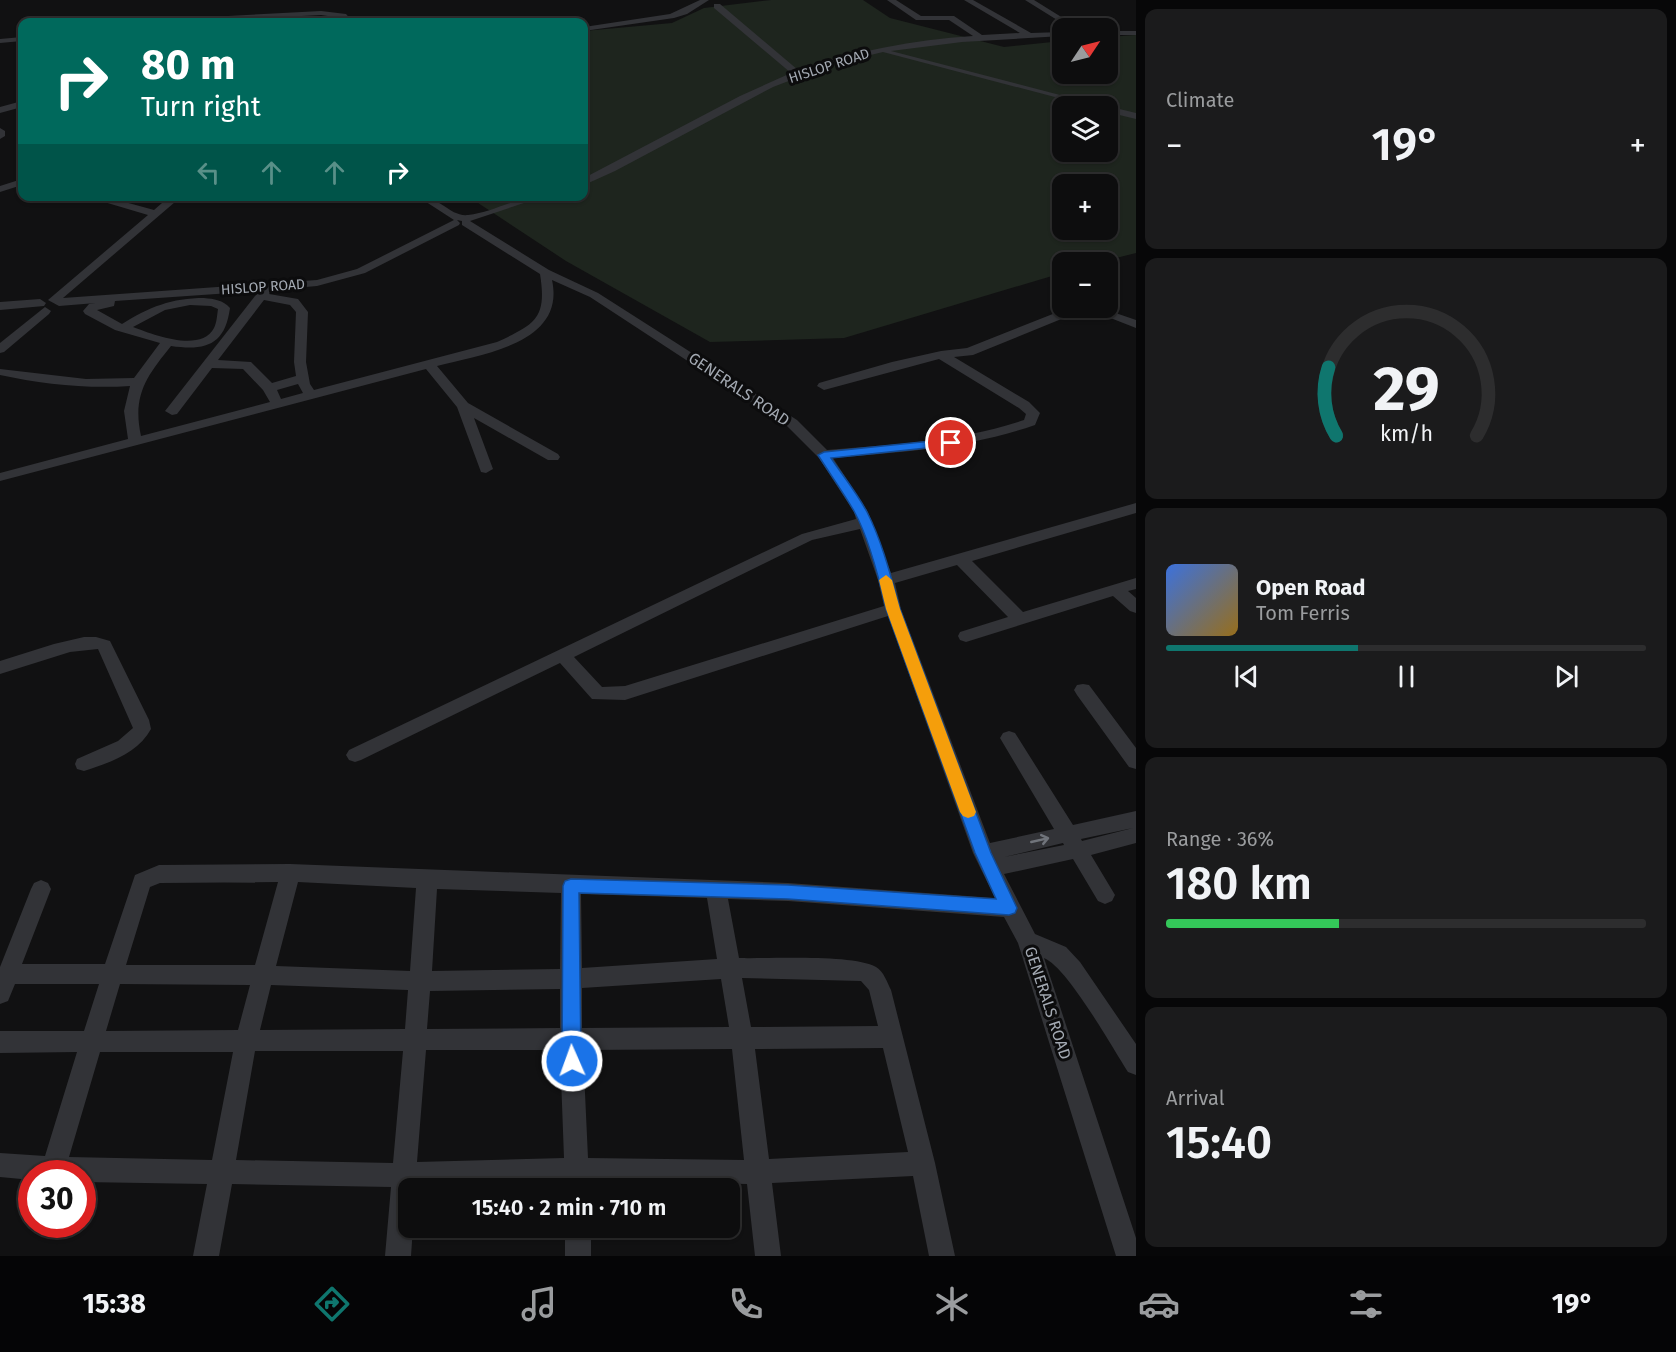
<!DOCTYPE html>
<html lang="en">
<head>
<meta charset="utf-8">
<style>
	body { margin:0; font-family:"Fira Sans",sans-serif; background:#1b1b1c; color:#f1f3f6; height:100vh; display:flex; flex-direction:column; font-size:22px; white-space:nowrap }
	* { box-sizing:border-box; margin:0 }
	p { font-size:20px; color:#9a9c9e }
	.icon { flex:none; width:33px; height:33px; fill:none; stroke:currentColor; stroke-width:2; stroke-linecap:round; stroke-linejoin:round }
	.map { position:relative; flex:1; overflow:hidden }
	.sheet { display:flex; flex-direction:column; gap:9px; padding:9px; background:#070708; width:540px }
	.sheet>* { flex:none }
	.hud { position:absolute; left:18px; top:18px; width:570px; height:183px; border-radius:12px; box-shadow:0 2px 4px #0004,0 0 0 2px #2d2d2e; background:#00695c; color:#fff; overflow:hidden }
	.needle { width:39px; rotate:55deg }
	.tools { position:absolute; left:1052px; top:18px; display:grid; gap:12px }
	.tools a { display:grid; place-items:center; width:66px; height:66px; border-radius:12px; background:#0d0d0e; box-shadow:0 2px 4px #0004,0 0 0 2px #2d2d2e; font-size:30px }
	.speed { position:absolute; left:18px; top:1160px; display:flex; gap:12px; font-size:30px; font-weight:700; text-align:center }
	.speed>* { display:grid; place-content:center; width:78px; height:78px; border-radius:50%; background:#0d0d0e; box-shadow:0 2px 4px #0004,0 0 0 2px #2d2d2e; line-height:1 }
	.speed .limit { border:9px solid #d22; background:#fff; color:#111 }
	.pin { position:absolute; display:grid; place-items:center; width:51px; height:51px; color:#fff; margin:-26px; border:3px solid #fff; border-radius:50%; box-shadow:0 2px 6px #0007 }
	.me { position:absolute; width:66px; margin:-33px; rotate:358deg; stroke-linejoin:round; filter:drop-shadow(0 0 4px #0008) }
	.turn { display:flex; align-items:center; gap:21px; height:126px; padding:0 24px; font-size:27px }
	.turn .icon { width:78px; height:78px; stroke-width:2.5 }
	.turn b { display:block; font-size:42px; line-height:51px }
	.lanes { display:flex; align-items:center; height:57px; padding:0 24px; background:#0003; justify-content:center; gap:30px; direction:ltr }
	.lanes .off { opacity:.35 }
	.big { font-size:45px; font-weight:600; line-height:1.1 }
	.sheet .tile { flex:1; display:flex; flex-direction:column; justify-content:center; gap:9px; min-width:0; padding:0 21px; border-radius:12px; background:#1b1b1c }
	.sheet .dial { align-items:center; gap:0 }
	.dial svg { height:156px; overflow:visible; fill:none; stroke:#2d2d2e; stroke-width:7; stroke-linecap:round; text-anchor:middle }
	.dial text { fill:#f1f3f6; stroke:none }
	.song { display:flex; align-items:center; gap:18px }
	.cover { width:72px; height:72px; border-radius:9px; background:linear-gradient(135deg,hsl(220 70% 55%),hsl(40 70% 35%)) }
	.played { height:6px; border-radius:3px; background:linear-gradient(90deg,#0f766e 40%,#2d2d2e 40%) }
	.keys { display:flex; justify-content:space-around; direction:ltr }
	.heat { display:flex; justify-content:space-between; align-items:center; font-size:33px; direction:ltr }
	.charge { height:9px; border-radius:4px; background:linear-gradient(90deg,#34c759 36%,#2d2d2e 0) }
	.trip { position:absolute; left:398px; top:1178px; width:342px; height:60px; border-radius:12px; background:#0d0d0e; box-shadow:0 2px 4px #0004,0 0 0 2px #2d2d2e; font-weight:600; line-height:60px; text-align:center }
	.tab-bar { display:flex; height:96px; justify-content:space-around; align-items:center; background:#050506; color:#9a9c9e }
	.tab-bar .icon { width:42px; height:42px }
	.tab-bar .selected { color:#0f766e }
	.tab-bar b { font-size:27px; color:#f1f3f6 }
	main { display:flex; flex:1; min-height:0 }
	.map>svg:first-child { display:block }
	.green { fill:#1e251e; fill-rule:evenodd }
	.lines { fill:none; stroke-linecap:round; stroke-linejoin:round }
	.minor { fill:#323337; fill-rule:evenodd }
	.oneway { stroke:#70747b }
	.route { fill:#1a73e8; stroke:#114b97; stroke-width:1.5 }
	.slow { fill:#f59e0b }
	.labels { text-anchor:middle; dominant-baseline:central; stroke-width:6; stroke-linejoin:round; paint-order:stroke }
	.far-street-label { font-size:14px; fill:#a3a9b2; stroke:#0c0c0d }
	.street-label { font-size:16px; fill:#a3a9b2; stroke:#0c0c0d }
</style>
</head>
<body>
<main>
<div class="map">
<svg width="1136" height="1256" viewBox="0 0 1136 1256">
	<rect width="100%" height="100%" fill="#111112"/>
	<path class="green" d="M771,0H863L890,18L1004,47L1062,41V74H1107V37L1136,35V253L1100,262H1062V273L844,338L710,342L566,261L469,197L584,196V31L672,23L704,8ZM1062,106H1107V152H1062ZM1062,184H1107V230H1062Z"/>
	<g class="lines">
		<path class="minor" d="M700,0H709L687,14L674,18L584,31V27L670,14Z
			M887,0H896L921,16H954L982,35L1020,33L964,0H973L1031,33L1062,32V36L962,42L891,51L1102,106H1089L883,52L833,64L773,87L615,171L584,185V178L740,96L791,73L714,8V4H720L798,70C855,51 913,40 973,36L949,20H916Z
			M1025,0H1034L1079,28H1070Z
			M321,11L346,14L353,22H345L341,18L321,15L187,22H149L153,20Z
			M1107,31H1136V35H1107Z
			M22,37V41L0,43V39Z
			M22,101V107L0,113V107Z
			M1107,106L1136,113V119L1107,112Z
			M0,128L5,131V136L0,139Z
			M22,179V185L0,192V186Z
			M84,196H103L154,210L170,196H182L63,298L317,280L357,269L454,220L417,196C440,196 450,217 468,215C495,212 517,196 545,196L470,221L549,270L598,293L797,420L827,450C894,444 960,442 1024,420L1026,414L1019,408L939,359L824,390L817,386L819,383L892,362L941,351L967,348L1068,308H1083L1081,311L973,355L954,357L1029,402L1040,413L1035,425C969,448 902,452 833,458L868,512L891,573L1136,503V513L972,561L1023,612L1136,578V589L1128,591L1136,598V613L1130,611L1113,596L966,642L960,640L958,636L960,632L1008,617L957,565L895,583L901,609L990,843L1054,829L1000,738L1003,733L1009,731L1015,733L1073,825L1136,811V843L1091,855L1115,895L1112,901L1105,904L1098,901L1073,859L1004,874L1035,934L1066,947L1080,962L1136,1044V1075L1128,1072C1112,1047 1067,967 1044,958L1136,1238V1256H1116L1018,943L1004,917L788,901L728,899L739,958C769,959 853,954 876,967C884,972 887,982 891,990L935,1163L955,1256H929L913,1176L772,1183L781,1256H755L747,1184L611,1181L589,1182V1188H565V1183L408,1188V1227H413L411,1256H385L391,1187L232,1184L219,1256H193L207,1184L82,1182V1173H32V1180L0,1177V1153L45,1156L77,1052L0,1053V1031H84L99,984H15L8,1001L0,1004V967L31,889L34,883L41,880L48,883L51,889L22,964H105L135,875L159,865L290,864L788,883L995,898L973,853L888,616L625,700L592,699L560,663L361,760L355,762L349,760L346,755L349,750L802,534L856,519L854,512L819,458L787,426L590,297L552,280C566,344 482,354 437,366L468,403L558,454L560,457L558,460H548L474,418L493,469L486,473L481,472L457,407L426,369L0,481V473L128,439L124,411L130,386C87,389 42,384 0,375V369L86,379L134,378L160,343L115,330L85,314L83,311L89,304L96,303L59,306L48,300L148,215ZM457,220L462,221V225L540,274C547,318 536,324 497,342L314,390L310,384L306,362L308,312L298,299L269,294L272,290L317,286L365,273L459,225L460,223ZM259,291L165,411L172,415L177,414L212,368L243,369L263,390L270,402L141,436C132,395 147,376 171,346C206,351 225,345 230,308C223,300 214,299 204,298C172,298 149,307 122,324L97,310L114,306L115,301ZM264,300L290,305L296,312L294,362L296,376L272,383L251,362L218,360ZM190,305L211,306L218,309C217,315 217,322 214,328C201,353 154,335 133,327L165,310ZM298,384L303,393L281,399L277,390ZM860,529L878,580L884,606L625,686L602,687L574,657L812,540ZM1133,828L1082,841L1081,839ZM1063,843L1064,845L1004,857ZM278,882L255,965H126L150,887L160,883ZM298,882L416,888L410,971L276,966ZM437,889L561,893L560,969L432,971ZM581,894L707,898L717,959L582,968ZM742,978L861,981L869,990L878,1026L751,1027ZM721,979L729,1027L582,1028V988ZM120,984L250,985L238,1030L106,1031ZM271,985L408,990L405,1029L260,1030ZM560,989V1028L427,1029L430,991ZM883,1048L908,1152L769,1159L755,1049ZM732,1049L744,1160L588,1158L583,1050ZM426,1050H560L564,1158L417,1162ZM255,1051H403L393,1163L236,1160ZM100,1052H233L212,1160L69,1157Z
			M40,299L46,303L44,306L0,310V302Z
			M45,307L51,311L49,314L4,352L0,353V343Z
			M1085,308H1101L1136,320V328Z
			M84,637H96L110,641L149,720L151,729C138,753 109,763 84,771L77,769L75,764L77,759L118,741L133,728L98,649L70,652L0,674V661L54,644Z
			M1083,684L1089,685L1136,748V769L1129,767L1077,695L1074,690L1077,685Z
			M565,1227H591V1256H565Z"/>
	</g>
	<defs><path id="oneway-shaft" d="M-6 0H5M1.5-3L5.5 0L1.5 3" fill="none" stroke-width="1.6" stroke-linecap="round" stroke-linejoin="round" transform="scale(1.5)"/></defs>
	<use class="oneway" href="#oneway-shaft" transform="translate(1040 840) rotate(-13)"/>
	<path class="route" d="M951,439L957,443L955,445L831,458C843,476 857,493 867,512C882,541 891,577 900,609L991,853L1017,908L1015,913L1009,915L788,899L579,893L581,1061L578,1067L572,1070L565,1067L562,1061L563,886L565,881L571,879L788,885L996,899L975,853L886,609C879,578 869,538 854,511C843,492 830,474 818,455L824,452Z"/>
	<path class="slow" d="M886,575L892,580L900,609L976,812L974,816L968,818L963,816L960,812L886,609L879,580Z"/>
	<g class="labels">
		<g class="far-street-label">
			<text transform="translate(829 66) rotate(-18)">HISLOP ROAD</text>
			<text transform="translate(263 287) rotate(-4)">HISLOP ROAD</text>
		</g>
		<g class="street-label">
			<text transform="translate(739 389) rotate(34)">GENERALS ROAD</text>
			<text transform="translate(1048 1003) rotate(72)">GENERALS ROAD</text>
		</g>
	</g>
</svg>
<div class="tools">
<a><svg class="needle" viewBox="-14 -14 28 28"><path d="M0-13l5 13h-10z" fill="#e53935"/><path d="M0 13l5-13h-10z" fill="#9a9c9e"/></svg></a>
<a><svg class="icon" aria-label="layers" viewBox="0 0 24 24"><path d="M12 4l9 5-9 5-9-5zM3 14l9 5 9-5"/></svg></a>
<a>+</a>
<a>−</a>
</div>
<div class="speed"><div class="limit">30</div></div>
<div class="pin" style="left:951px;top:443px;background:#d93025"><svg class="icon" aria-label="arrive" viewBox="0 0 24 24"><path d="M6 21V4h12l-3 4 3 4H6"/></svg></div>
<svg class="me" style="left:572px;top:1061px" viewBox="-20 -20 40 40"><circle r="17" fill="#1a73e8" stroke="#fff" stroke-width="3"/><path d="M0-11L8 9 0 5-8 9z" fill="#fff"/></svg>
<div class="trip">15:40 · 2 min · 710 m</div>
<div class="hud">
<div class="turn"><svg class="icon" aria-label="right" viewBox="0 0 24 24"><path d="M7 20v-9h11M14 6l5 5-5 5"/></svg><div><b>80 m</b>Turn right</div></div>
<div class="lanes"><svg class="icon off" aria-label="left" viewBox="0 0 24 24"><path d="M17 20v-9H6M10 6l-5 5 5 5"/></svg><svg class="icon off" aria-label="ahead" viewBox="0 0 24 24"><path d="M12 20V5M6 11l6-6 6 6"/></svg><svg class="icon off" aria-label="ahead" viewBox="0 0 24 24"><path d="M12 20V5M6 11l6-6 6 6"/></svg><svg class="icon" aria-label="right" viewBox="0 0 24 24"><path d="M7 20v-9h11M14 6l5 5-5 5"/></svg></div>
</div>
</div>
<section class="sheet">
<div class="tile"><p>Climate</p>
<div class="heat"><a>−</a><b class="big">19°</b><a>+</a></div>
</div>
<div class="tile dial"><svg viewBox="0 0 100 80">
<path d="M14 69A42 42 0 1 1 86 69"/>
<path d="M14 69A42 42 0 0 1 10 34" stroke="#0f766e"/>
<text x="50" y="56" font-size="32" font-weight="700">29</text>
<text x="50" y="72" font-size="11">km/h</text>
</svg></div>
<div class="tile">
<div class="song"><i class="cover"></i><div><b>Open Road</b><p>Tom Ferris</p></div></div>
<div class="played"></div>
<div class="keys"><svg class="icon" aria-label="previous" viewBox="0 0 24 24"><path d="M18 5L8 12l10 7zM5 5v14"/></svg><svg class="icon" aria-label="pause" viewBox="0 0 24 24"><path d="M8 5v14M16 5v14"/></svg><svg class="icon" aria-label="next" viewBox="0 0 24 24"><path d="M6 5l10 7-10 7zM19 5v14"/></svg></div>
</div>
<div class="tile"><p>Range · 36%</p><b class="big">180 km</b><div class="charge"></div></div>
<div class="tile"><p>Arrival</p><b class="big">15:40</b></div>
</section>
</main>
<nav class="tab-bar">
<b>15:38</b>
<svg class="icon selected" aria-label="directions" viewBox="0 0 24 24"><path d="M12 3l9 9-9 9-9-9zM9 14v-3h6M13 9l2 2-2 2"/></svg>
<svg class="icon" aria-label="music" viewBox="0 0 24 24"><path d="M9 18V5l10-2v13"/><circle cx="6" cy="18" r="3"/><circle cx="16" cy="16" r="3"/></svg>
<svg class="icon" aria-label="phone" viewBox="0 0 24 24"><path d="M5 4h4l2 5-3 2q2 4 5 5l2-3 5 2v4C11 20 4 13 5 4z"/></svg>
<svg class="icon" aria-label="climate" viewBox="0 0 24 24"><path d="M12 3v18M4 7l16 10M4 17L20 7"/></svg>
<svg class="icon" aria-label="car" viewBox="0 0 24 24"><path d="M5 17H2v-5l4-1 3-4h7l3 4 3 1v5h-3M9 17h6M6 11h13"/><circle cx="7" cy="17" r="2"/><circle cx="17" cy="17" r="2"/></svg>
<svg class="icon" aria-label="filters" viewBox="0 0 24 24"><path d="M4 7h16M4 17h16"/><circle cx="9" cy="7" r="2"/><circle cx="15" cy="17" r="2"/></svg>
<b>19°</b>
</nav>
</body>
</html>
